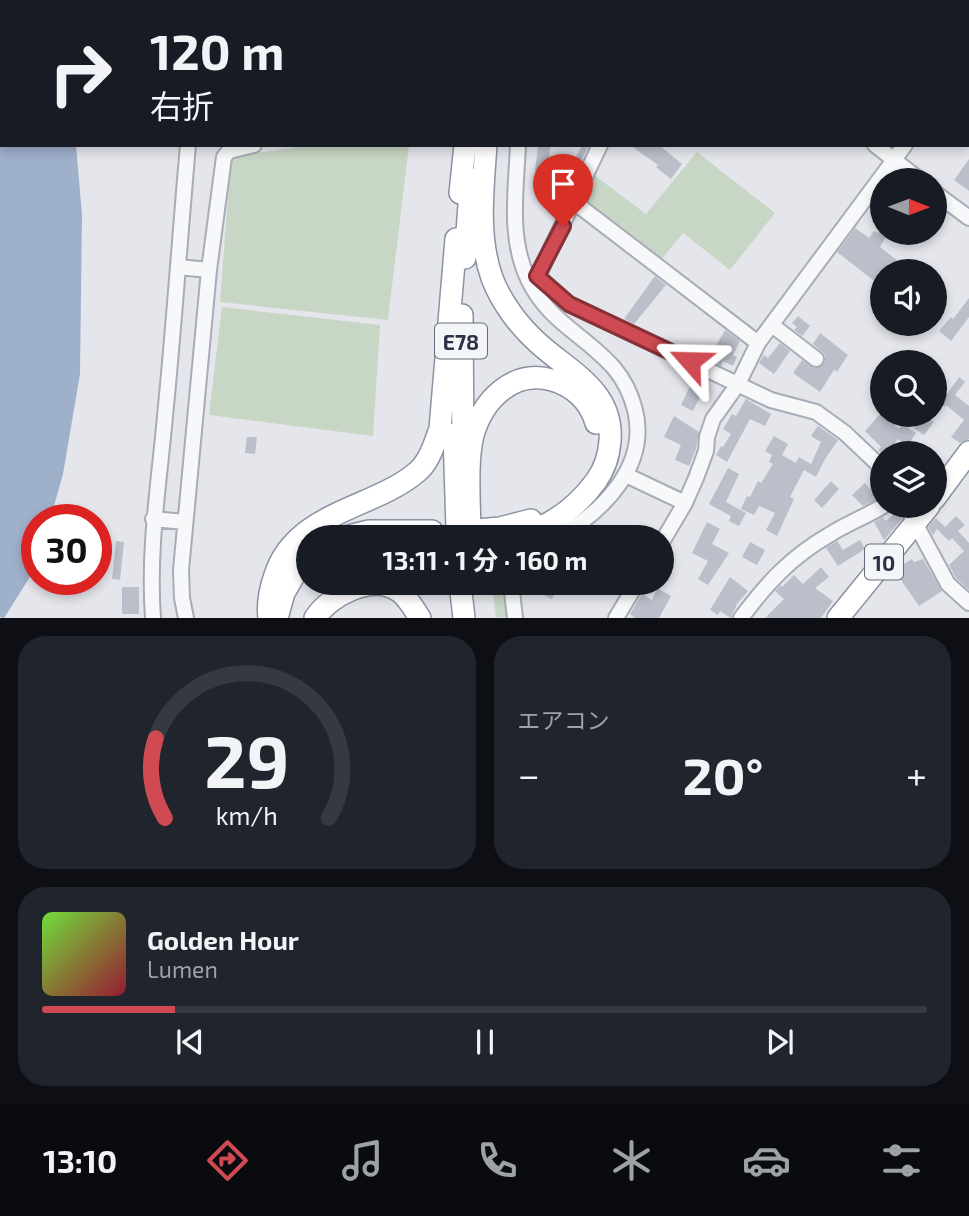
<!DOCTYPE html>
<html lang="ja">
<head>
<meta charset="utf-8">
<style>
	body { margin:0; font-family:"Exo 2","Noto Sans JP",sans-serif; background:#20242c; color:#f1f3f6; height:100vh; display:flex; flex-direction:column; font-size:26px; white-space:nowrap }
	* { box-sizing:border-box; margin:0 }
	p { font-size:23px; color:#9ea1a6 }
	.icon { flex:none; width:38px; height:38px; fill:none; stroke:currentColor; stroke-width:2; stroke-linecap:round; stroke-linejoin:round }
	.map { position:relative; height:618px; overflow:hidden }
	.panel { display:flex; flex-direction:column; gap:18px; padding:18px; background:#0d0f14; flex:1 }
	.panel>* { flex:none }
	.banner { position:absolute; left:0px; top:0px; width:970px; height:147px; box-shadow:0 4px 10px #0003; background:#171b24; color:#f1f3f6; overflow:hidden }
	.needle { width:46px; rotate:91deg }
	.controls { position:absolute; left:870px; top:168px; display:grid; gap:14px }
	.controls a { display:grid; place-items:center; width:77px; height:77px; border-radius:50%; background:#171b24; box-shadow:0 4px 10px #0003; font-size:35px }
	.speed { position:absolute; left:21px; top:504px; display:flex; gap:14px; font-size:35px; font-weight:700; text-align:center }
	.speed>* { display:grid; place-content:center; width:91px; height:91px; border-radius:50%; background:#171b24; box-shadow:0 4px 10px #0003; line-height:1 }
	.speed .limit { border:10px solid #d22; background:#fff; color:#111 }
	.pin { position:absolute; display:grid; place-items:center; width:60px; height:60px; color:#fff; margin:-72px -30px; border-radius:50% 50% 50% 0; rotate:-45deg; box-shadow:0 0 7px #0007 }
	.pin .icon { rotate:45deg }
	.me { position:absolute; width:77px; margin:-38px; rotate:295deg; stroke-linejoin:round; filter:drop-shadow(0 0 5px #0008) }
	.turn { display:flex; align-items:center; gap:24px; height:147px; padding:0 35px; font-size:32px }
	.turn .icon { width:91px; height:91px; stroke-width:2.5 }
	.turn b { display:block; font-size:49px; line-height:60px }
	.big { font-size:52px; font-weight:700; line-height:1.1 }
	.panel .card { flex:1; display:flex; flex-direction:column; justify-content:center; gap:10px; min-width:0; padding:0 24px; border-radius:28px; background:#20242c }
	.panel .dial { align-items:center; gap:0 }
	.dial svg { height:182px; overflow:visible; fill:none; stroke:#363941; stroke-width:7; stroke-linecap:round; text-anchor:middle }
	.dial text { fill:#f1f3f6; stroke:none }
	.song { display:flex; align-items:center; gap:21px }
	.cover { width:84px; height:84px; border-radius:10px; background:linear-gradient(135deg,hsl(100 70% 55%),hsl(350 70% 35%)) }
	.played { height:7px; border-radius:4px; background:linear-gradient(90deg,#cf4a52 15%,#363941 15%) }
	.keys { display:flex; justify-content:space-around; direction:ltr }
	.heat { display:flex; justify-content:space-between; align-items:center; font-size:38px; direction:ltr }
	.panel .tiles { flex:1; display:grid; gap:18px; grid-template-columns:1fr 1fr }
	.card:last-child { grid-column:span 2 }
	.trip { position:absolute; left:296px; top:525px; width:378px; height:70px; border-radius:35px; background:#171b24; box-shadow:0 4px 10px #0003; font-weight:700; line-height:70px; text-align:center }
	.dock { display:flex; height:112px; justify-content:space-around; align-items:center; background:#090b0e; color:#9ea1a6 }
	.dock .icon { width:49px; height:49px }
	.dock .active { color:#cf4a52 }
	.dock b { font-size:32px; color:#f1f3f6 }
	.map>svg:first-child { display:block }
	.built { fill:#d2d5de }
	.green { fill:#c8d6c5 }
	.water { fill:#9fb0cb }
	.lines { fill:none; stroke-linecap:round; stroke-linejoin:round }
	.stream { stroke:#9fb0cb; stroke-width:2.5 }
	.building { fill:#bbbfca }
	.minor-casing { stroke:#a9acb7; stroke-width:18 }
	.highway-casing { stroke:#8b92a3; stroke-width:24 }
	.minor { stroke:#f7f8fa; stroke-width:14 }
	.highway { stroke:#fff; stroke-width:21 }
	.route-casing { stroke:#873035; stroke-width:18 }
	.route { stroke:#cf4a52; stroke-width:12 }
	.labels { text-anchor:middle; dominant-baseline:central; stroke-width:7; stroke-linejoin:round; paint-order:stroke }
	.shield { fill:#f4f5f9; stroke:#676c7b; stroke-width:2 }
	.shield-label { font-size:21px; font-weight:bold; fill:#2b3245 }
</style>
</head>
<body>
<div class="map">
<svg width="969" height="618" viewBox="0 0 969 618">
	<rect width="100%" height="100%" fill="#e4e6ec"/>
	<path class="built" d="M538,0H740L538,2Z"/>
	<path class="green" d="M311,145H409L388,320L220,302L231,157Z
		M697,152L775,213L730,270L683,233L660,261L579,202L594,175L646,214Z
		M222,307L380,325L373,436L209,415Z
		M492,583H509L511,617H496Z"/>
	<path class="water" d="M0,0H130L2,2V145H76L82,215L80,374L63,474L50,520H37V561L33,572L4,618L0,617Z"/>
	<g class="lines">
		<path class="stream" d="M428,2V0
			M821,2L824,0"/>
	</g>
	<path class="building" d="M538,145L550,147L548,172L535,171Z
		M582,145H589L578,168L572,165Z
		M630,145H659L682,164L671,179L656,167L658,165Z
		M969,159V191L954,180Z
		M855,228L869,238L874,231L877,233L880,229L882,233L888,234L880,247L902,264L896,271H882V287L837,252Z
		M655,276L666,285L634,324L624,319Z
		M969,298V317L951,341L939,331L951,317L953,319Z
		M798,316L810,326L802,336L794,330L797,327L792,323Z
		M725,330L740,341L733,355L737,357L733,366L723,361L721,366L708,360Z
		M820,333L848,355L837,372L834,370L820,392L793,373L802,360L814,368L824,364L825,355L813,344Z
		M780,343L790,351L774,374L759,363L764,355L768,358Z
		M959,377L965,382L955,395L969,406V439L960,443L951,437L964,420L946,405L945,407L935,400L941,390L947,394Z
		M691,384L703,390L693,411L681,405Z
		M746,399L771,414L765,426L750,419L727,462L716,455L721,446L723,447L731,434L723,429L732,414L736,416Z
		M881,413L899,429L902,424L916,433L908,445L898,439L887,453L878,451L881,447L865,431Z
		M924,415L934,422L924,435L914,428Z
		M674,416L699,432L696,449L689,466L675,460L681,445L664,437Z
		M818,426L838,440L825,459L816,477L804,470L790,497L794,499L777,536L766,530L775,513L759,506L754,515L741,509L747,496L750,497L758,481L761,483L773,464L769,462L772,455L765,451L774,436L788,444L782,455L796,463L799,457L811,464L821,442L811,436Z
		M247,437H257L255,454L245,453Z
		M728,468L739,474L726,502L746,513L739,526L729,521L731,516L709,504Z
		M882,478V497L863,506L852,495L865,483L870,489Z
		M831,481L839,489L822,508L814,500Z
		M898,512L902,519L884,540L874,522L883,517L885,521Z
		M956,516L965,525L958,531L969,543V590L956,578L949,565L964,551L952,538L949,541L937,529L933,535L928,527L936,518L945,527Z
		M707,522L720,529L712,544L729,553L708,585L698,579L708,561L692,553Z
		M860,540L865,549L838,566L826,548L837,541L843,550Z
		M116,541L124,542L120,580L112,579Z
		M750,542L765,550L757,565L742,557Z
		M912,559L914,562L923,559L942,591L919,606L894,570Z
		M821,567L829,577L815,588L833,601L821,618H765L784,599L775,591L781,585L782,587L794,575L803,584Z
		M730,577L748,591L737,604L731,618L720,611L718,615L710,610Z
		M540,583H560L552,599L536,591Z
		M122,587H139V614H122Z
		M657,588L671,596L659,618H635L630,614L642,594L652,600Z"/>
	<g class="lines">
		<defs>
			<path id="minor" d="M761,0V2
				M382,2L383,0
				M798,2L802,0
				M842,2L846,0
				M968,65L969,63
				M968,105L969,106
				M518,145C516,191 508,239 529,281C549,322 585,335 614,368C625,381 631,394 635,410C649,466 603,511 559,537
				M875,145L920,180
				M934,192L969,218
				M574,202L758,343
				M178,267L209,270
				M537,276L569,304L771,400L816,412L845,433L882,468
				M531,282L540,272L600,145
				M772,325L816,359
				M626,475L685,503
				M906,506L948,584L969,603
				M153,519L185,522
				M662,542L685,503L696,478L706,451L707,437L713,419L738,384L758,343L905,145
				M511,583L515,618
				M153,618C148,549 159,484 165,416C174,326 180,235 188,145
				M186,618L182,598L181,570L209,270L224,157L229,151L254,145
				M616,618L637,583
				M741,618C767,583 791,557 829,535C846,524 865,517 883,506"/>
			<path id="highway" d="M485,2V0
				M500,2V0
				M486,145C483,189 477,236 492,278C501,302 519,326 538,343C570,372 614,391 610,441C609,455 604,470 596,481C575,510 548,528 514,537
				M460,193L465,145
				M465,258L471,179
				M462,315L463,451
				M454,434L457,528
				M934,499L969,452
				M478,530L500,528L531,520
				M345,537L369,531H432
				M470,537C470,508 466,463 473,435C483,400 513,369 552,380C573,386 590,401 596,423
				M460,583L464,618
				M269,618C267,603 270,589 275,575C296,511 374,509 417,472C430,461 434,444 440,429L456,239
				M277,618L284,593L296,572L308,558
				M315,618C330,595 374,572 400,592C408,598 414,609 420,618
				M838,618L929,506"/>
		</defs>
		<use href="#minor" class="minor-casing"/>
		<use href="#highway" class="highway-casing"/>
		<use href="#minor" class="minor"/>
		<use href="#highway" class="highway"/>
	</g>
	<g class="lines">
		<defs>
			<path id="route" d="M563,226L537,276L569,304L690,361"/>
		</defs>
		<use href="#route" class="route-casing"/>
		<use href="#route" class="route"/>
	</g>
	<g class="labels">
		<g class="shield">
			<rect x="435" y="323.5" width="52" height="35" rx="5"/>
			<rect x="865" y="544.5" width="38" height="35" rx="5"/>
		</g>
		<g class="shield-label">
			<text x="461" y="341">E78</text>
			<text x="884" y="562">10</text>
		</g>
	</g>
</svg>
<div class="controls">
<a><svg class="needle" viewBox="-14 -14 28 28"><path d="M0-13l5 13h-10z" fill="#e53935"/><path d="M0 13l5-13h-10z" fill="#9ea1a6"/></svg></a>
<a><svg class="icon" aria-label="sound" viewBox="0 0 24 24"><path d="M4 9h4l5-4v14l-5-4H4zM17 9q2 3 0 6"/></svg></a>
<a><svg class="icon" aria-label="search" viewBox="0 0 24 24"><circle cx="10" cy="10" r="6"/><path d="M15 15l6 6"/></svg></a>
<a><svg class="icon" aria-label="layers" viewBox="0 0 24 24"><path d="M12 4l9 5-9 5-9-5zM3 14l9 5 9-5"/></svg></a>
</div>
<div class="speed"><div class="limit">30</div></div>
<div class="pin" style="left:563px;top:226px;background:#d93025"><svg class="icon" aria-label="arrive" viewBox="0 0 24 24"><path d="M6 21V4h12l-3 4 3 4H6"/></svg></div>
<svg class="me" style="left:690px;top:361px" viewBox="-20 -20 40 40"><path d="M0-17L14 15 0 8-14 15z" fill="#cf4a52" stroke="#fff" stroke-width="4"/></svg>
<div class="trip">13:11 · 1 分 · 160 m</div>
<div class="banner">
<div class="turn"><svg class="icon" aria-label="right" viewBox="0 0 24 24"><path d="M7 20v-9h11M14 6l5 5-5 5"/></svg><div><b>120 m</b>右折</div></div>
</div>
</div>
<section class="panel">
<div class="tiles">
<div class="card dial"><svg viewBox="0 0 100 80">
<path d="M14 69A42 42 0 1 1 86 69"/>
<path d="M14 69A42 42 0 0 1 10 34" stroke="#cf4a52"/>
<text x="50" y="56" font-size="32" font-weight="700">29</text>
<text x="50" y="72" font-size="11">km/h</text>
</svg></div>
<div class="card"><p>エアコン</p>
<div class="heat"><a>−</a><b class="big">20°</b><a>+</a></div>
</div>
<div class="card">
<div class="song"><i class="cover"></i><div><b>Golden Hour</b><p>Lumen</p></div></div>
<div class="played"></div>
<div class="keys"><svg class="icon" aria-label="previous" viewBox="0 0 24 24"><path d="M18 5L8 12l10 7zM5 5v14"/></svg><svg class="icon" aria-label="pause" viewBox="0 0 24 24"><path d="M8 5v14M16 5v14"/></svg><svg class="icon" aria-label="next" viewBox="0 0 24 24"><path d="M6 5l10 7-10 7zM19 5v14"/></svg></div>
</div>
</div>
</section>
<nav class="dock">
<b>13:10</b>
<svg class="icon active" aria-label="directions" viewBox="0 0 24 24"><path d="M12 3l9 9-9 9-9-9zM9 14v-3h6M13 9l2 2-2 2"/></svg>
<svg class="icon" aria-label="music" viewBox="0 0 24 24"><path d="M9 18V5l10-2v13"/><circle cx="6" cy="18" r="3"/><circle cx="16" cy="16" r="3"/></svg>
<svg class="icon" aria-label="phone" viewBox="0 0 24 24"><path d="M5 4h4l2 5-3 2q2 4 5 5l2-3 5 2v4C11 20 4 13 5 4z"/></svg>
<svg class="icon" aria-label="climate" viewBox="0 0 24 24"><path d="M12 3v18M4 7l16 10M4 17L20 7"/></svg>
<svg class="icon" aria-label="car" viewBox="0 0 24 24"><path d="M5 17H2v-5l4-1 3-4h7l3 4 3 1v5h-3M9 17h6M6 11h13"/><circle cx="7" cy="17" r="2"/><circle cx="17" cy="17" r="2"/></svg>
<svg class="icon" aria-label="filters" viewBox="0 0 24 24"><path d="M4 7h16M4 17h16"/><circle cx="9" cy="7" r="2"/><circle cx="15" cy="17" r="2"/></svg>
</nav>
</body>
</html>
